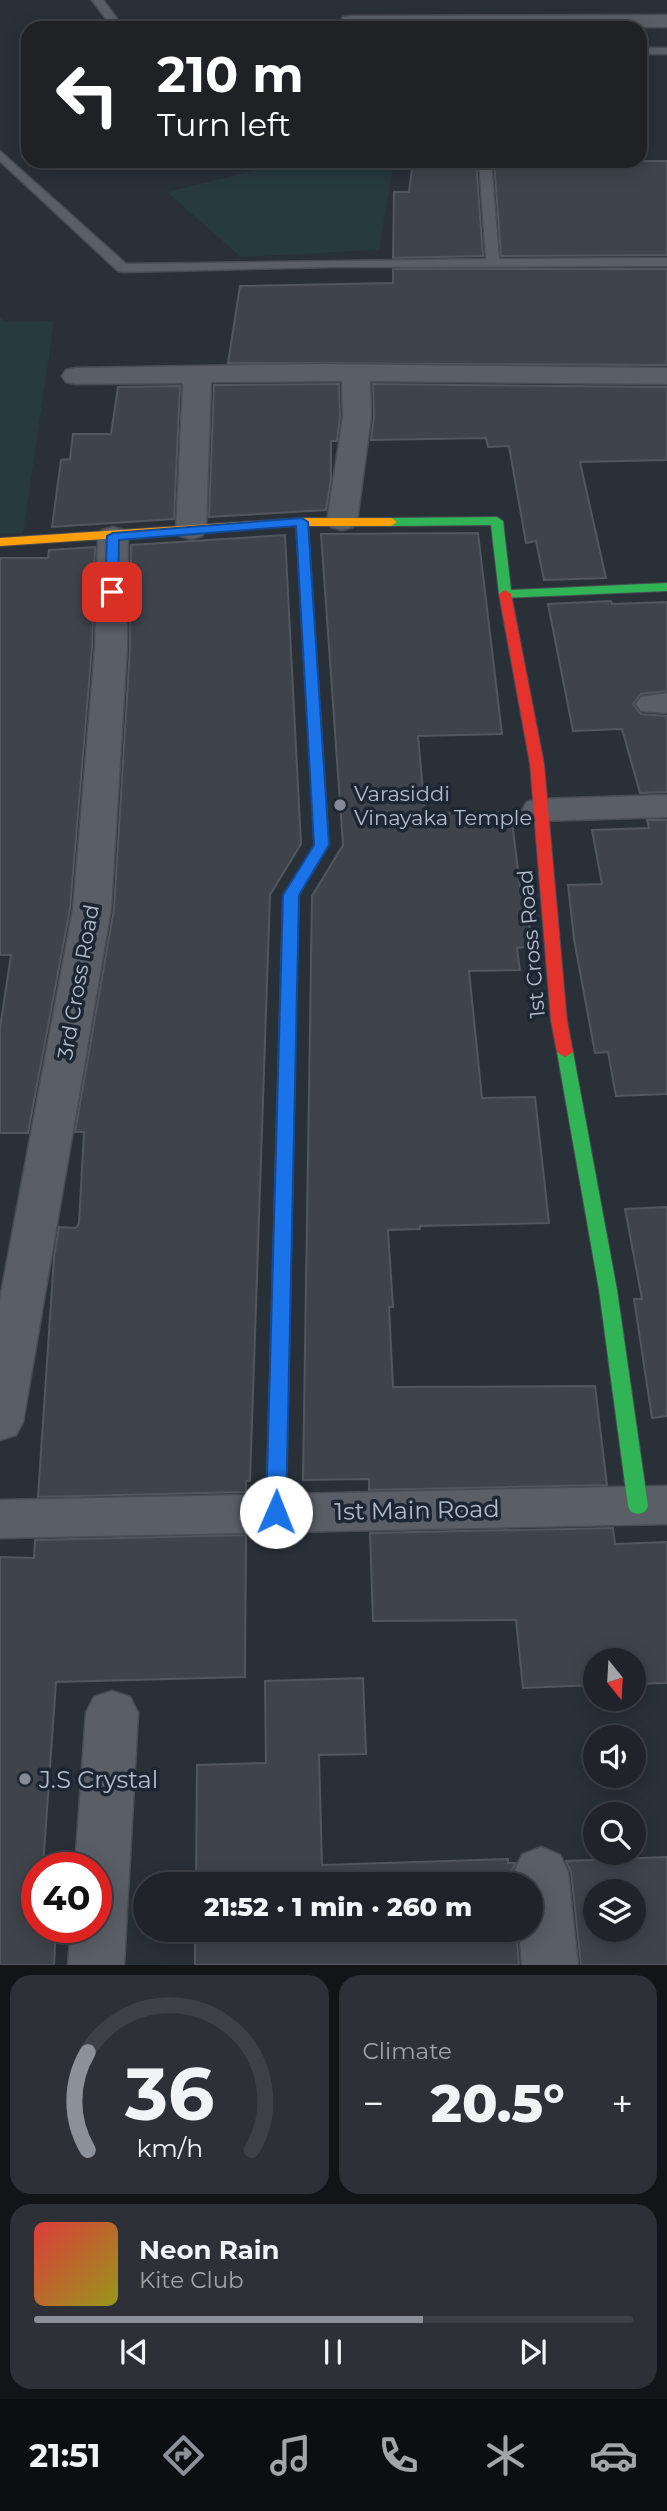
<!DOCTYPE html>
<html lang="en">
<head>
<meta charset="utf-8">
<style>
	body { margin:0; font-family:Montserrat,sans-serif; background:#2d3036; color:#f1f3f6; height:100vh; display:flex; flex-direction:column; font-size:26px; white-space:nowrap }
	* { box-sizing:border-box; margin:0 }
	p { font-size:23px; color:#a2a4a8 }
	.icon { flex:none; width:38px; height:38px; fill:none; stroke:currentColor; stroke-width:2; stroke-linecap:round; stroke-linejoin:round }
	.map { position:relative; height:1965px; overflow:hidden }
	.panel { display:flex; flex-direction:column; gap:10px; padding:10px; background:#121417; flex:1 }
	.panel>* { flex:none }
	.hud { position:absolute; left:21px; top:21px; width:626px; height:147px; border-radius:21px; box-shadow:0 4px 18px #0003,0 0 0 2px #3d4147; background:#202124; color:#fff; overflow:hidden }
	.needle { width:46px; rotate:162deg }
	.tools { position:absolute; left:583px; top:1648px; display:grid; gap:14px }
	.tools a { display:grid; place-items:center; width:63px; height:63px; border-radius:50%; background:#20242a; box-shadow:0 4px 18px #0003,0 0 0 2px #3d4147; font-size:35px }
	.speed { position:absolute; left:21px; top:1852px; display:flex; gap:14px; font-size:35px; font-weight:700; text-align:center }
	.speed>* { display:grid; place-content:center; width:91px; height:91px; border-radius:50%; background:#20242a; box-shadow:0 4px 18px #0003,0 0 0 2px #3d4147; line-height:1 }
	.speed .limit { border:10px solid #d22; background:#fff; color:#111 }
	.pin { position:absolute; display:grid; place-items:center; width:60px; height:60px; color:#fff; margin:-30px; border-radius:14px; box-shadow:0 4px 10px #0006 }
	.me { position:absolute; width:77px; margin:-38px; rotate:1deg; stroke-linejoin:round; filter:drop-shadow(0 0 5px #0008) }
	.turn { display:flex; align-items:center; gap:24px; height:147px; padding:0 21px; font-size:32px }
	.turn .icon { width:91px; height:91px; stroke-width:2.5 }
	.turn b { display:block; font-size:49px; line-height:60px }
	.big { font-size:52px; font-weight:800; line-height:1.1 }
	.panel .card { flex:1; display:flex; flex-direction:column; justify-content:center; gap:10px; min-width:0; padding:0 24px; border-radius:21px; background:#2d3036 }
	.panel .dial { align-items:center; gap:0 }
	.dial svg { height:182px; overflow:visible; fill:none; stroke:#3d4147; stroke-width:7; stroke-linecap:round; text-anchor:middle }
	.dial text { fill:#f1f3f6; stroke:none }
	.song { display:flex; align-items:center; gap:21px }
	.cover { width:84px; height:84px; border-radius:10px; background:linear-gradient(135deg,hsl(0 70% 55%),hsl(60 70% 35%)) }
	.played { height:7px; border-radius:4px; background:linear-gradient(90deg,#8c9099 65%,#3d4147 65%) }
	.keys { display:flex; justify-content:space-around; direction:ltr }
	.heat { display:flex; justify-content:space-between; align-items:center; font-size:38px; direction:ltr }
	.panel .tiles { flex:1; display:grid; gap:10px; grid-template-columns:1fr 1fr }
	.card:last-child { grid-column:span 2 }
	.trip { position:absolute; left:133px; top:1872px; width:410px; height:70px; border-radius:35px; background:#20242a; box-shadow:0 4px 18px #0003,0 0 0 2px #3d4147; font-weight:800; line-height:70px; text-align:center }
	.tabs { display:flex; height:112px; justify-content:space-around; align-items:center; background:#0d0e11; color:#a2a4a8 }
	.tabs .icon { width:49px; height:49px }
	.tabs .selected { color:#8c9099 }
	.tabs b { font-size:32px; color:#f1f3f6 }
	.map>svg:first-child { display:block }
	.green { fill:#273a3e }
	.building { fill:#3f444c; stroke:#52575f; stroke-width:2; fill-rule:evenodd }
	.lines { fill:none; stroke-linecap:round; stroke-linejoin:round }
	.lane-casing { stroke:#484c55; stroke-width:3 }
	.street-casing { stroke:#484c55; stroke-width:3 }
	.fast-casing { stroke:#484c55; stroke-width:2 }
	.slow-casing { stroke:#484c55; stroke-width:2 }
	.jam-casing { stroke:#484c55; stroke-width:2 }
	.lane { fill:#5a5e66; fill-rule:evenodd }
	.street { fill:#5a5e66; fill-rule:evenodd }
	.fast { fill:#30b455; fill-rule:evenodd }
	.slow { fill:#ff9f0a; fill-rule:evenodd }
	.jam { fill:#e5322d; fill-rule:evenodd }
	.route { fill:#1a73e8; stroke:#114b97; stroke-width:2 }
	.poi-dot { fill:#848b96; stroke:#1d2633; stroke-width:2.5 }
	.labels { text-anchor:middle; dominant-baseline:central; stroke-width:7; stroke-linejoin:round; paint-order:stroke }
	.poi-label { font-size:21px; fill:#b4bcc9; stroke:#1d2633; text-anchor:start }
	.street-label { font-size:21px; fill:#b4bcc9; stroke:#1d2633 }
	.near-street-label { font-size:24px; fill:#b4bcc9; stroke:#1d2633 }
	.near-poi-label { font-size:24px; fill:#b4bcc9; stroke:#1d2633; text-anchor:start }
</style>
</head>
<body>
<div class="map">
<svg width="667" height="1965" viewBox="0 0 667 1965">
	<rect width="100%" height="100%" fill="#2a3038"/>
	<path class="green" d="M294,161H394L379,250L241,257L167,192Z
		M0,316L5,322L54,321L23,534L0,533Z"/>
	<path class="building" d="M413,161H476L483,256L393,258L394,192H409Z
		M494,161H667V255L501,256Z
		M393,269H667V365L228,363L240,286L393,283Z
		M339,384L340,417L337,441H331V479L326,510L209,517L214,385Z
		M373,384L667,387V460L580,462L606,578L544,580L536,541L526,543L509,446L488,447L486,438L371,440L374,417Z
		M180,386L174,519L52,527L61,460L70,459L73,434H111L118,387Z
		M478,533L502,734L418,736L425,813L511,812L520,887H526L531,946L517,948L520,970L469,971L482,1098L535,1097L549,1223L420,1226V1229L388,1230L393,1307H389L393,1387L595,1386L607,1485L369,1490V1479L303,1480L312,896L343,845L321,534Z
		M285,535L301,844L270,895L250,1481H246V1492L38,1497L54,1257L59,1227L76,1228L79,1223L84,1132H75L114,909L130,648L131,545Z
		M95,547L92,648L70,909L28,1133H0V1028L11,955H0V558H48L49,550Z
		M611,601L612,604L667,602V691L641,694L633,704L641,714L667,716V792L640,793L622,729L573,731L548,604Z
		M647,820H667V1094L616,1096L608,1052L595,1053L574,939L568,885L602,884L592,830L649,828Z
		M667,1207V1416L652,1418L634,1299H642L625,1209Z
		M613,1528L615,1544L667,1542V1683L634,1684V1661H595V1685L523,1688L516,1620L373,1621L370,1533Z
		M246,1535L245,1677L56,1682L43,1867H37V1927H56L54,1965H0V1557L34,1558L35,1540Z
		M363,1678L366,1754L319,1755L322,1865L508,1859V1863H516L511,1872L512,1885H196L197,1765L266,1763L265,1681Z
		M667,1857V1965H581L571,1872L566,1861ZM595,1892H634V1930H595Z
		M195,1930H516L519,1965H195Z"/>
	<g class="lines">
		<defs>
			<path id="lane" d="M92,0H103L124,28H113Z
				M640,48H667V54H640Z
				M0,151L126,264L486,259L479,161H491L499,259L667,258V266L331,267L123,272L118,271L0,161Z"/>
			<path id="street" d="M667,15V27L349,28L340,22L343,17L351,16Z
				M321,364L667,368V384L370,381L371,417L357,521L353,527L342,530L331,527L327,521L343,417L342,381L211,382L206,530L202,536L191,539L180,536L176,530L183,383L76,384L66,382L62,376L66,370L76,368Z
				M113,527L124,530L128,536L127,648L111,909L23,1422L16,1435L0,1440V1299L73,909L95,648L98,536L102,530Z
				M667,693V713L641,711L636,704L641,697Z
				M667,795V817L540,821L527,818L522,810L527,802L540,799Z
				M667,1486V1524L0,1538V1500Z
				M112,1691L130,1697L138,1713L124,1965H68L71,1927H96V1867H75L86,1713L94,1697Z
				M541,1847L560,1855L568,1872L578,1965H522L519,1930H530V1885H515L514,1872L522,1855Z"/>
			<path id="fast" d="M497,517L503,521L511,590L667,583V591L505,598L499,594L491,525L391,526L385,522L391,518Z
				M289,957L297,962L286,1512L283,1518L276,1520L269,1518L266,1512L281,962Z
				M565,1047L573,1052L617,1290L648,1506L645,1512L638,1514L631,1512L628,1506L599,1290L557,1052Z"/>
			<path id="slow" d="M302,518H391L397,522L391,526H308L329,845L299,895L297,962L289,967L281,962L283,895L315,845L296,526L0,546V538Z"/>
			<path id="jam" d="M505,590L511,594L544,764L567,1021L573,1052L565,1057L557,1052L551,1021L530,764L499,594Z"/>
		</defs>
		<use href="#lane" class="lane-casing"/>
		<use href="#street" class="street-casing"/>
		<use href="#fast" class="fast-casing"/>
		<use href="#slow" class="slow-casing"/>
		<use href="#jam" class="jam-casing"/>
		<use href="#lane" class="lane"/>
		<use href="#street" class="street"/>
		<use href="#fast" class="fast"/>
		<use href="#slow" class="slow"/>
		<use href="#jam" class="jam"/>
	</g>
	<path class="route" d="M302,518L308,522L329,845L299,895L286,1512L283,1518L276,1520L269,1518L266,1512L283,895L314,845L296,526L119,540L118,592L112,596L105,592L107,536L113,533Z"/>
	<g class="poi-dot">
		<circle cx="340" cy="805" r="7"/>
		<circle cx="25" cy="1779" r="7"/>
	</g>
	<g class="labels">
		<g class="poi-label">
			<text x="354" y="793">Varasiddi<tspan x="354" dy="24">Vinayaka Temple</tspan></text>
		</g>
		<g class="street-label">
			<text transform="translate(531 944) rotate(-95)">1st Cross Road</text>
			<text transform="translate(78 982) rotate(-80)">3rd Cross Road</text>
		</g>
		<g class="near-street-label">
			<text transform="translate(417 1510) rotate(-1)">1st Main Road</text>
		</g>
		<g class="near-poi-label">
			<text x="39" y="1779">J.S Crystal</text>
		</g>
	</g>
</svg>
<div class="tools">
<a><svg class="needle" viewBox="-14 -14 28 28"><path d="M0-13l5 13h-10z" fill="#e53935"/><path d="M0 13l5-13h-10z" fill="#a2a4a8"/></svg></a>
<a><svg class="icon" aria-label="sound" viewBox="0 0 24 24"><path d="M4 9h4l5-4v14l-5-4H4zM17 9q2 3 0 6"/></svg></a>
<a><svg class="icon" aria-label="search" viewBox="0 0 24 24"><circle cx="10" cy="10" r="6"/><path d="M15 15l6 6"/></svg></a>
<a><svg class="icon" aria-label="layers" viewBox="0 0 24 24"><path d="M12 4l9 5-9 5-9-5zM3 14l9 5 9-5"/></svg></a>
</div>
<div class="speed"><div class="limit">40</div></div>
<div class="pin" style="left:112px;top:592px;background:#d93025"><svg class="icon" aria-label="arrive" viewBox="0 0 24 24"><path d="M6 21V4h12l-3 4 3 4H6"/></svg></div>
<svg class="me" style="left:276px;top:1512px" viewBox="-20 -20 40 40"><circle r="19" fill="#fff"/><path d="M0-13L10 11 0 6-10 11z" fill="#1a73e8"/></svg>
<div class="trip">21:52 · 1 min · 260 m</div>
<div class="hud">
<div class="turn"><svg class="icon" aria-label="left" viewBox="0 0 24 24"><path d="M17 20v-9H6M10 6l-5 5 5 5"/></svg><div><b>210 m</b>Turn left</div></div>
</div>
</div>
<section class="panel">
<div class="tiles">
<div class="card dial"><svg viewBox="0 0 100 80">
<path d="M14 69A42 42 0 1 1 86 69"/>
<path d="M14 69A42 42 0 0 1 14 26" stroke="#8c9099"/>
<text x="50" y="56" font-size="32" font-weight="700">36</text>
<text x="50" y="72" font-size="11">km/h</text>
</svg></div>
<div class="card"><p>Climate</p>
<div class="heat"><a>−</a><b class="big">20.5°</b><a>+</a></div>
</div>
<div class="card">
<div class="song"><i class="cover"></i><div><b>Neon Rain</b><p>Kite Club</p></div></div>
<div class="played"></div>
<div class="keys"><svg class="icon" aria-label="previous" viewBox="0 0 24 24"><path d="M18 5L8 12l10 7zM5 5v14"/></svg><svg class="icon" aria-label="pause" viewBox="0 0 24 24"><path d="M8 5v14M16 5v14"/></svg><svg class="icon" aria-label="next" viewBox="0 0 24 24"><path d="M6 5l10 7-10 7zM19 5v14"/></svg></div>
</div>
</div>
</section>
<nav class="tabs">
<b>21:51</b>
<svg class="icon selected" aria-label="directions" viewBox="0 0 24 24"><path d="M12 3l9 9-9 9-9-9zM9 14v-3h6M13 9l2 2-2 2"/></svg>
<svg class="icon" aria-label="music" viewBox="0 0 24 24"><path d="M9 18V5l10-2v13"/><circle cx="6" cy="18" r="3"/><circle cx="16" cy="16" r="3"/></svg>
<svg class="icon" aria-label="phone" viewBox="0 0 24 24"><path d="M5 4h4l2 5-3 2q2 4 5 5l2-3 5 2v4C11 20 4 13 5 4z"/></svg>
<svg class="icon" aria-label="climate" viewBox="0 0 24 24"><path d="M12 3v18M4 7l16 10M4 17L20 7"/></svg>
<svg class="icon" aria-label="car" viewBox="0 0 24 24"><path d="M5 17H2v-5l4-1 3-4h7l3 4 3 1v5h-3M9 17h6M6 11h13"/><circle cx="7" cy="17" r="2"/><circle cx="17" cy="17" r="2"/></svg>
</nav>
</body>
</html>
